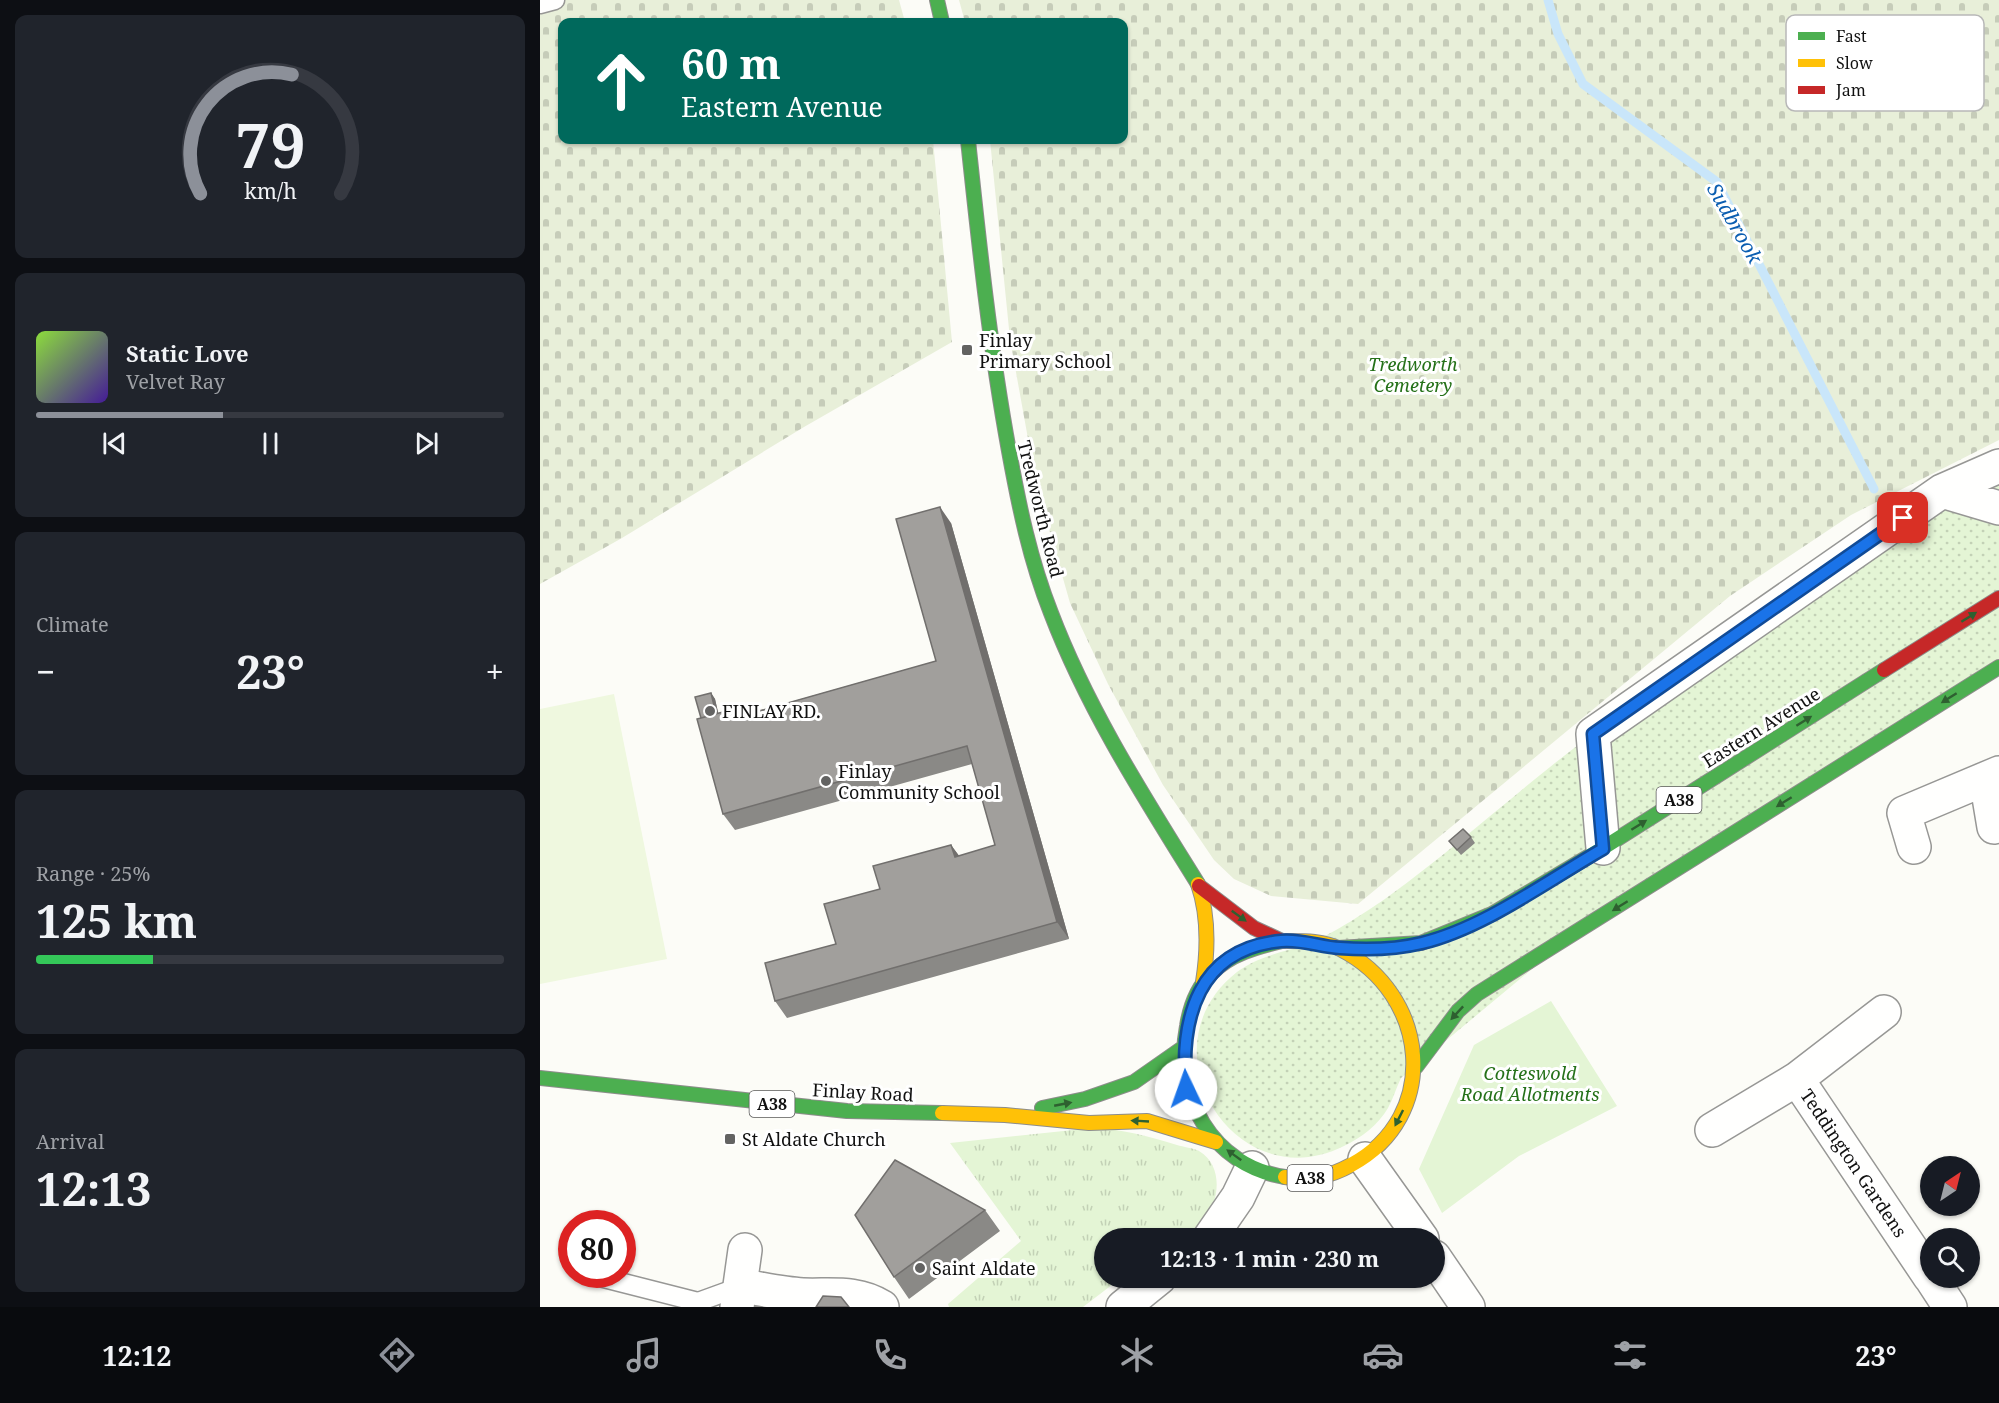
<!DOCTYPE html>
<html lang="en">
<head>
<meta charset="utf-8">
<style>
	body { margin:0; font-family:"Noto Serif",serif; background:#20242c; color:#f1f3f6; height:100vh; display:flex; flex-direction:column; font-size:22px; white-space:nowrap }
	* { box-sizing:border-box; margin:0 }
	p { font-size:20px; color:#9ea1a6 }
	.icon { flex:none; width:33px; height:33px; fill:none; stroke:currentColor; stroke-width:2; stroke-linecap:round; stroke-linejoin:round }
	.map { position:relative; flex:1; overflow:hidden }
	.details { display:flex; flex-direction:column; gap:15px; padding:15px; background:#0d0f14; width:540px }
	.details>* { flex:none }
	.top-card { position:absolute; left:18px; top:18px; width:570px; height:126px; border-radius:12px; box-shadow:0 2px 4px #0004; background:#00695c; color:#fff; overflow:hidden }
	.needle { width:39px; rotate:35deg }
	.buttons { position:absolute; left:1380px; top:1156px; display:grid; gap:12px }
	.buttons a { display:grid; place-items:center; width:60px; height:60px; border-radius:50%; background:#171b24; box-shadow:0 2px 4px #0004; font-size:30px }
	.speed { position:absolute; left:18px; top:1210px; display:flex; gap:12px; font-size:30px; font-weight:700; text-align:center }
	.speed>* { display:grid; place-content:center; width:78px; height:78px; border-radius:50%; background:#171b24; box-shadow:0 2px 4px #0004; line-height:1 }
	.speed .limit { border:9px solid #d22; background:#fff; color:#111 }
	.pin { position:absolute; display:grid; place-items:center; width:51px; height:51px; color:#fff; margin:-26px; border-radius:12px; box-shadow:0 3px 9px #0006 }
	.me { position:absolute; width:66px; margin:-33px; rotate:357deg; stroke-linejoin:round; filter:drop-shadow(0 0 4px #0008) }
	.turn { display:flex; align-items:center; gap:21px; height:126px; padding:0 24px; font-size:27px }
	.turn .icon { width:78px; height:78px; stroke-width:2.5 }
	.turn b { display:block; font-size:42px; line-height:51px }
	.big { font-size:45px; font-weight:700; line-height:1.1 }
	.details .tile { flex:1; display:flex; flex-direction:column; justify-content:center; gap:9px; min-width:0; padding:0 21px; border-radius:12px; background:#20242c }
	.details .dial { align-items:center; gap:0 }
	.dial svg { height:156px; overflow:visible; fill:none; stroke:#363941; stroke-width:7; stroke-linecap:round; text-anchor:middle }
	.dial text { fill:#f1f3f6; stroke:none }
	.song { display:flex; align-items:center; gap:18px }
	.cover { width:72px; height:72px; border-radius:9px; background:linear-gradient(135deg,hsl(90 70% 55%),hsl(260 70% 35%)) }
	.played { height:6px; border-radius:3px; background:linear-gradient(90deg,#8c9099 40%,#363941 40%) }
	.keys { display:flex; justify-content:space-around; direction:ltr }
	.heat { display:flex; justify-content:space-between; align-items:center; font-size:33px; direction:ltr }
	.charge { height:9px; border-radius:4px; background:linear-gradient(90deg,#34c759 25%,#363941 0) }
	.trip { position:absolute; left:554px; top:1228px; width:351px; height:60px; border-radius:30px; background:#171b24; box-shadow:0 2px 4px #0004; font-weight:700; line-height:60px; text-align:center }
	.menu { display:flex; height:96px; justify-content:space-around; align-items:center; background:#090b0e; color:#9ea1a6 }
	.menu .icon { width:42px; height:42px }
	.menu .on { color:#8c9099 }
	.menu b { font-size:27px; color:#f1f3f6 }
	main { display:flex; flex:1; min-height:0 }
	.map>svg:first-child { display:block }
	.grass { fill:url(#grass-dots) }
	.cemetery { fill:url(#cemetery-stones) }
	.park { fill:url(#park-tufts) }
	.garden { fill:#e4f5d5 }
	.pitch { fill:#eff8df }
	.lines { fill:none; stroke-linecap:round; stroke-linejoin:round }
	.stream { stroke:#c9e6fa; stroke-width:9 }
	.lane-casing { stroke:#979795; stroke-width:21 }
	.street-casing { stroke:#979795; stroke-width:36 }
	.fast-casing { stroke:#8d8d8b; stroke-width:16 }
	.slow-casing { stroke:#8d8d8b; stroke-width:16 }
	.jam-casing { stroke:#8d8d8b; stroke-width:16 }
	.lane { stroke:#fffffe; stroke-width:18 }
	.street { stroke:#fffffe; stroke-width:33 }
	.fast { stroke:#4caf50; stroke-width:14 }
	.slow { stroke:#ffc107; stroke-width:14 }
	.jam { stroke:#c62828; stroke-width:14 }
	.wall { fill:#8a8986 }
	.shaded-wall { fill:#716f6d }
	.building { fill:#a19f9c; stroke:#716f6d; stroke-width:1.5 }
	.oneway { fill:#2e6030 }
	.route-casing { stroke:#114b97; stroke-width:15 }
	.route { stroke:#1a73e8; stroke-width:10 }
	.poi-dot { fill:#636362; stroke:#fff; stroke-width:2 }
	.labels { text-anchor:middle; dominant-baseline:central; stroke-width:6; stroke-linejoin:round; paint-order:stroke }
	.shield { fill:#fff; stroke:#585858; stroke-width:1.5 }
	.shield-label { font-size:16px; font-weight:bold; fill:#111 }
	.poi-label { font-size:18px; fill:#111; stroke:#fff; text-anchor:start }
	.park-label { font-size:18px; font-style:italic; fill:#257119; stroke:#fff }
	.street-label { font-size:18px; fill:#111; stroke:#fff }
	.water-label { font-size:20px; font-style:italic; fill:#0b5eb1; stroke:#fff }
	.key { fill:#fff; stroke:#b8b8b8; stroke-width:1.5 }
	.key-label { font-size:16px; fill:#111 }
</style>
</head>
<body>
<main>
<section class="details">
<div class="tile dial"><svg viewBox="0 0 100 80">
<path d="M14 69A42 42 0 1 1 86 69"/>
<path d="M14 69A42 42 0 0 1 61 8" stroke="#8c9099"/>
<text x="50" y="56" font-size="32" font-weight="700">79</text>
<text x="50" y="72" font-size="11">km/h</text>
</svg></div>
<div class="tile">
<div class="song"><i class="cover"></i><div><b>Static Love</b><p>Velvet Ray</p></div></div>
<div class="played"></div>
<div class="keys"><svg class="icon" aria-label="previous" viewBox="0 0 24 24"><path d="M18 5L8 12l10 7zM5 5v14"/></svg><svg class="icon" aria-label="pause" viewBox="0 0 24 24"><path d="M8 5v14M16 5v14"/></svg><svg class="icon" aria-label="next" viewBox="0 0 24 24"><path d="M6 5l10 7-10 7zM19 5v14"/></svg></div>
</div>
<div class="tile"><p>Climate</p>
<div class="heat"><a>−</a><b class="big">23°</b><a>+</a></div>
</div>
<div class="tile"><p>Range · 25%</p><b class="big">125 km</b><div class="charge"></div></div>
<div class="tile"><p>Arrival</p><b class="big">12:13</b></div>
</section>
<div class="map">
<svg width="1459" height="1307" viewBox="0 0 1459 1307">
	<defs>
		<pattern id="grass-dots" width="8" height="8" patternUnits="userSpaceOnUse" patternTransform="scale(1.5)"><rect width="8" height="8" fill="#e4f5d5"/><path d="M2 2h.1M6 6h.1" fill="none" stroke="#c3d1b6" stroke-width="1.8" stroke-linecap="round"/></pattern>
		<pattern id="cemetery-stones" width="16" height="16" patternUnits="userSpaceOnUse" patternTransform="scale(1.5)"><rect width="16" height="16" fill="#e8efd9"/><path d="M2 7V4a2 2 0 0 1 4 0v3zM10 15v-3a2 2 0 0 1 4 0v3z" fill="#c6ccb9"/></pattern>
		<pattern id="park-tufts" width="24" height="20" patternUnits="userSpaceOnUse" patternTransform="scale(1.5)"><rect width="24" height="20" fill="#e4f5d5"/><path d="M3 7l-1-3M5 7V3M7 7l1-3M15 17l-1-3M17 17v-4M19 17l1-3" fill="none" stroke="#c3d1b6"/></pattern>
	</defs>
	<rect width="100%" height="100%" fill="#fcfcf7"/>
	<path class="grass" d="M1459,466V667L1027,940L861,1078C856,1088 853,1099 848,1108C838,1125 821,1138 804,1146C695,1201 600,1048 697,972C718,956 745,952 770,943C794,933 828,911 849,896C919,845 982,787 1051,735C1095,703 1143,674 1189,644C1279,585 1369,526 1459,466Z"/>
	<path class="cemetery" d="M0,0H359L365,22H22V140H393L412,342L264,427L82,538L0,584Z
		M419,0H1459V440L1311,515L1190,596L818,904L731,896L694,879L674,860L623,785L568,684L530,603L496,483L470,339L450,140H584V22H425Z"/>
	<path class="park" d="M552,1128C582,1129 608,1136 637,1145C643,1147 653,1148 659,1151C678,1162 680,1186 673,1204C667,1221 656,1233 640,1239H564V1278H581L543,1307H409L408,1304L481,1241L410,1143Z"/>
	<path class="garden" d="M1011,1001L1077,1106L979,1156L902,1213L879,1169L934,1045Z"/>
	<path class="pitch" d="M74,694L127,959L0,984V709Z"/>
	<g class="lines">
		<path class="stream" d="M1008,0L1018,34L1043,84L1177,182L1334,489"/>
		<defs>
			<path id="lane" d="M0,4L15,0
				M52,1275L158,1302L202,1286"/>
			<path id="street" d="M1402,491L1459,508
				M1446,779L1454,827
				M1374,847L1364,813L1459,773
				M1063,848L1053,734L1402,491L1459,466
				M1344,1012L1257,1079L1390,1277
				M1172,1130L1257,1079
				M825,1159L882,1239
				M669,1239L698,1197L712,1168
				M894,1257L928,1307
				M1391,1278L1410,1307
				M202,1286C222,1289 243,1294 263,1295C291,1296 317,1291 342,1307
				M197,1307L205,1250
				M583,1307L619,1278"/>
			<path id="fast" d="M397,0L402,22
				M428,140C439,244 450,348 469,451C479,506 490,560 511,613C548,710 604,797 658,884
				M742,941C717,947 690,954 672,973C657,987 650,1007 647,1026C633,1096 672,1166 745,1177
				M798,948L881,943L952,914L1063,848L1344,670
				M876,1067L918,1011L937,994L1459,667
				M0,1078L307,1111L402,1113
				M502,1108L545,1099L594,1082L644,1047"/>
			<path id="slow" d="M658,884C669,916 668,950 663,982
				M742,941C761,941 783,940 800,949C889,994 902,1116 811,1165C789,1177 770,1181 745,1177
				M402,1113L465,1115L549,1123L607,1121L676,1142"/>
			<path id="jam" d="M1344,670L1459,598
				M659,886L714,928L742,941"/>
		</defs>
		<use href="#lane" class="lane-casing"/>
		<use href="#street" class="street-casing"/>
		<use href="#fast" class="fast-casing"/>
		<use href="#slow" class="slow-casing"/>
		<use href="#jam" class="jam-casing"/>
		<use href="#lane" class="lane"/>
		<use href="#street" class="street"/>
		<use href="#fast" class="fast"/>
		<use href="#slow" class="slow"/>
		<use href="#jam" class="jam"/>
	</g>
	<path class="wall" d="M411,523L529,939L247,1018L235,1001L296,944L340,889L411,845L419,856L455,845L432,764L195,830L183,814L161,718L171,693L175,699L178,713L209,705L215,712L396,661Z
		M931,837L935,843L921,855L909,841Z
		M445,1210L460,1231L369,1299L354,1277Z"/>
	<path class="shaded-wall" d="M400,507L411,523L529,939L517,922Z
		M171,693L175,699L180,720L176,714Z
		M411,845L423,861L415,857Z"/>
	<path class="building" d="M400,507L517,922L235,1001L225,963L296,944L284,904L340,889L333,866L411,845L415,857L455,845L427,746L183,814L157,719L209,705L212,713L396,661L356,519Z
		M171,693L176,714L161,718L155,697Z
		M923,829L931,837L917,850L909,841Z
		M355,1160L445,1210L354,1277L315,1215Z
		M283,1296L301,1297L309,1307H276Z"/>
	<defs><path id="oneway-solid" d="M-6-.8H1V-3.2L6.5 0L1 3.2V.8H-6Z" transform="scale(1.5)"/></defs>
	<g class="oneway">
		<use href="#oneway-solid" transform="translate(1429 617) rotate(-32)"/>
		<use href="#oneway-solid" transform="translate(1409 698) rotate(148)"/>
		<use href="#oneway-solid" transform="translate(1264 721) rotate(-32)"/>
		<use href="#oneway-solid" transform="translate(1244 802) rotate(148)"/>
		<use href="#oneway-solid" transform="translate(1099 825) rotate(-32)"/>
		<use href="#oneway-solid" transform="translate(1080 906) rotate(148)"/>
		<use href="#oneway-solid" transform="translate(699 916) rotate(36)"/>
		<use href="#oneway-solid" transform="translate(917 1013) rotate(133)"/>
		<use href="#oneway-solid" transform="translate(523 1104) rotate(-11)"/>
		<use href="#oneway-solid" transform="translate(859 1118) rotate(117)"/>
		<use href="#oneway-solid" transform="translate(600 1121) rotate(-177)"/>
		<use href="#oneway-solid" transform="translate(694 1155) rotate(-144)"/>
	</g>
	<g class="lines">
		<defs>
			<path id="route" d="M646,1089C640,1018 658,949 741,941C762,939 780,947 800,948C825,950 857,949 882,943C944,928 1007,881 1063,849L1053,734L1363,518"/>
		</defs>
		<use href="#route" class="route-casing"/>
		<use href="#route" class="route"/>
	</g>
	<g class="poi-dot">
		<rect x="421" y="344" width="12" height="12" rx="3"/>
		<circle cx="170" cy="711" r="6"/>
		<circle cx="286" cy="781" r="6"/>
		<rect x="184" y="1133" width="12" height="12" rx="3"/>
		<circle cx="380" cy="1268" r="6"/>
	</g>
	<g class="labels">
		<g class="shield">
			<rect x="1116.5" y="787" width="45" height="26" rx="4.5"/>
			<rect x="209.5" y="1091" width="45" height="26" rx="4.5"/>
			<rect x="747.5" y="1165" width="45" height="26" rx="4.5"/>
		</g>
		<g class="shield-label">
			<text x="1139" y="800">A38</text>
			<text x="232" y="1104">A38</text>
			<text x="770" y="1178">A38</text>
		</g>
		<g class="poi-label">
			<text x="439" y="340">Finlay<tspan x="439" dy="21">Primary School</tspan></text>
			<text x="182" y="711">FINLAY RD.</text>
			<text x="298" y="771">Finlay<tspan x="298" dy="21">Community School</tspan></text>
			<text x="202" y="1139">St Aldate Church</text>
			<text x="392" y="1268">Saint Aldate</text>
		</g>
		<g class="park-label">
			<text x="873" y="364">Tredworth<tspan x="873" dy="21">Cemetery</tspan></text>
			<text x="990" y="1073">Cotteswold<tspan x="990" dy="21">Road Allotments</tspan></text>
		</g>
		<g class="street-label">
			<text transform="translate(501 509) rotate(76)">Tredworth Road</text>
			<text transform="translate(1221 727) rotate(-32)">Eastern Avenue</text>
			<text transform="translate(323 1092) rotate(3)">Finlay Road</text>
			<text transform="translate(1314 1163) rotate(56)">Teddington Gardens</text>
		</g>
		<g class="water-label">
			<text transform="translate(1195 223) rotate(60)">Sudbrook</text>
		</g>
	</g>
	<rect x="1246" y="15" width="198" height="96" rx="9" class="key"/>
	<rect x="1258" y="32" width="27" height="8" fill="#4caf50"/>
	<rect x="1258" y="59" width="27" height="8" fill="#ffc107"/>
	<rect x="1258" y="86" width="27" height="8" fill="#c62828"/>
	<g class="key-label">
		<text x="1296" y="42">Fast</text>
		<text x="1296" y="69">Slow</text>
		<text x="1296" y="96">Jam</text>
	</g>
</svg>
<div class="buttons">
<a><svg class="needle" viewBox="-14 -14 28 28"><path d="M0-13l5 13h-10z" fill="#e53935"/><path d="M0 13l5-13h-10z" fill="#9ea1a6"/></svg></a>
<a><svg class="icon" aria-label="search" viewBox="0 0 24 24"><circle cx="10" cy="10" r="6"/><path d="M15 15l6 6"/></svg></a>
</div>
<div class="speed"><div class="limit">80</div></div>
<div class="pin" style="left:1363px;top:518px;background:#d93025"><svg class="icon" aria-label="arrive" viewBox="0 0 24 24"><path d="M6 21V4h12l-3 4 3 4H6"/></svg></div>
<svg class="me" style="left:646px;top:1089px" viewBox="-20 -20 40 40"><circle r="19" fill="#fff"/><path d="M0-13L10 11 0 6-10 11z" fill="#1a73e8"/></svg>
<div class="trip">12:13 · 1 min · 230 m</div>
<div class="top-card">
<div class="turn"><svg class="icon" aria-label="ahead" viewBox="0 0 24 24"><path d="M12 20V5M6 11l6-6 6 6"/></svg><div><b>60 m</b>Eastern Avenue</div></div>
</div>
</div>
</main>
<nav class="menu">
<b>12:12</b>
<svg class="icon on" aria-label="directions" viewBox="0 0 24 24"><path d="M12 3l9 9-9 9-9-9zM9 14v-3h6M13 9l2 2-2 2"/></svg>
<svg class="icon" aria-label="music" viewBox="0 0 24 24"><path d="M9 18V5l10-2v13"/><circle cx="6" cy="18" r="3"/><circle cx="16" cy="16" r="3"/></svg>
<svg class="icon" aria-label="phone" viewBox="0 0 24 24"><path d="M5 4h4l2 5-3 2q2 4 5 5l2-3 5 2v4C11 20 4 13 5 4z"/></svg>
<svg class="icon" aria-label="climate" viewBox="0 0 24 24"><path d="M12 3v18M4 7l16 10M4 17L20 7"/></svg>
<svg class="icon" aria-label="car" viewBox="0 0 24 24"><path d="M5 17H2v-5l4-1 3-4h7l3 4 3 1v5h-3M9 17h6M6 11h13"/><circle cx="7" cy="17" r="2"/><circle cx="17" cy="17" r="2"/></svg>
<svg class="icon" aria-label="filters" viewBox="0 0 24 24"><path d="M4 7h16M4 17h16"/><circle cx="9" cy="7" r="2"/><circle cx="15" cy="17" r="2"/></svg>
<b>23°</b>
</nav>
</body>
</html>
